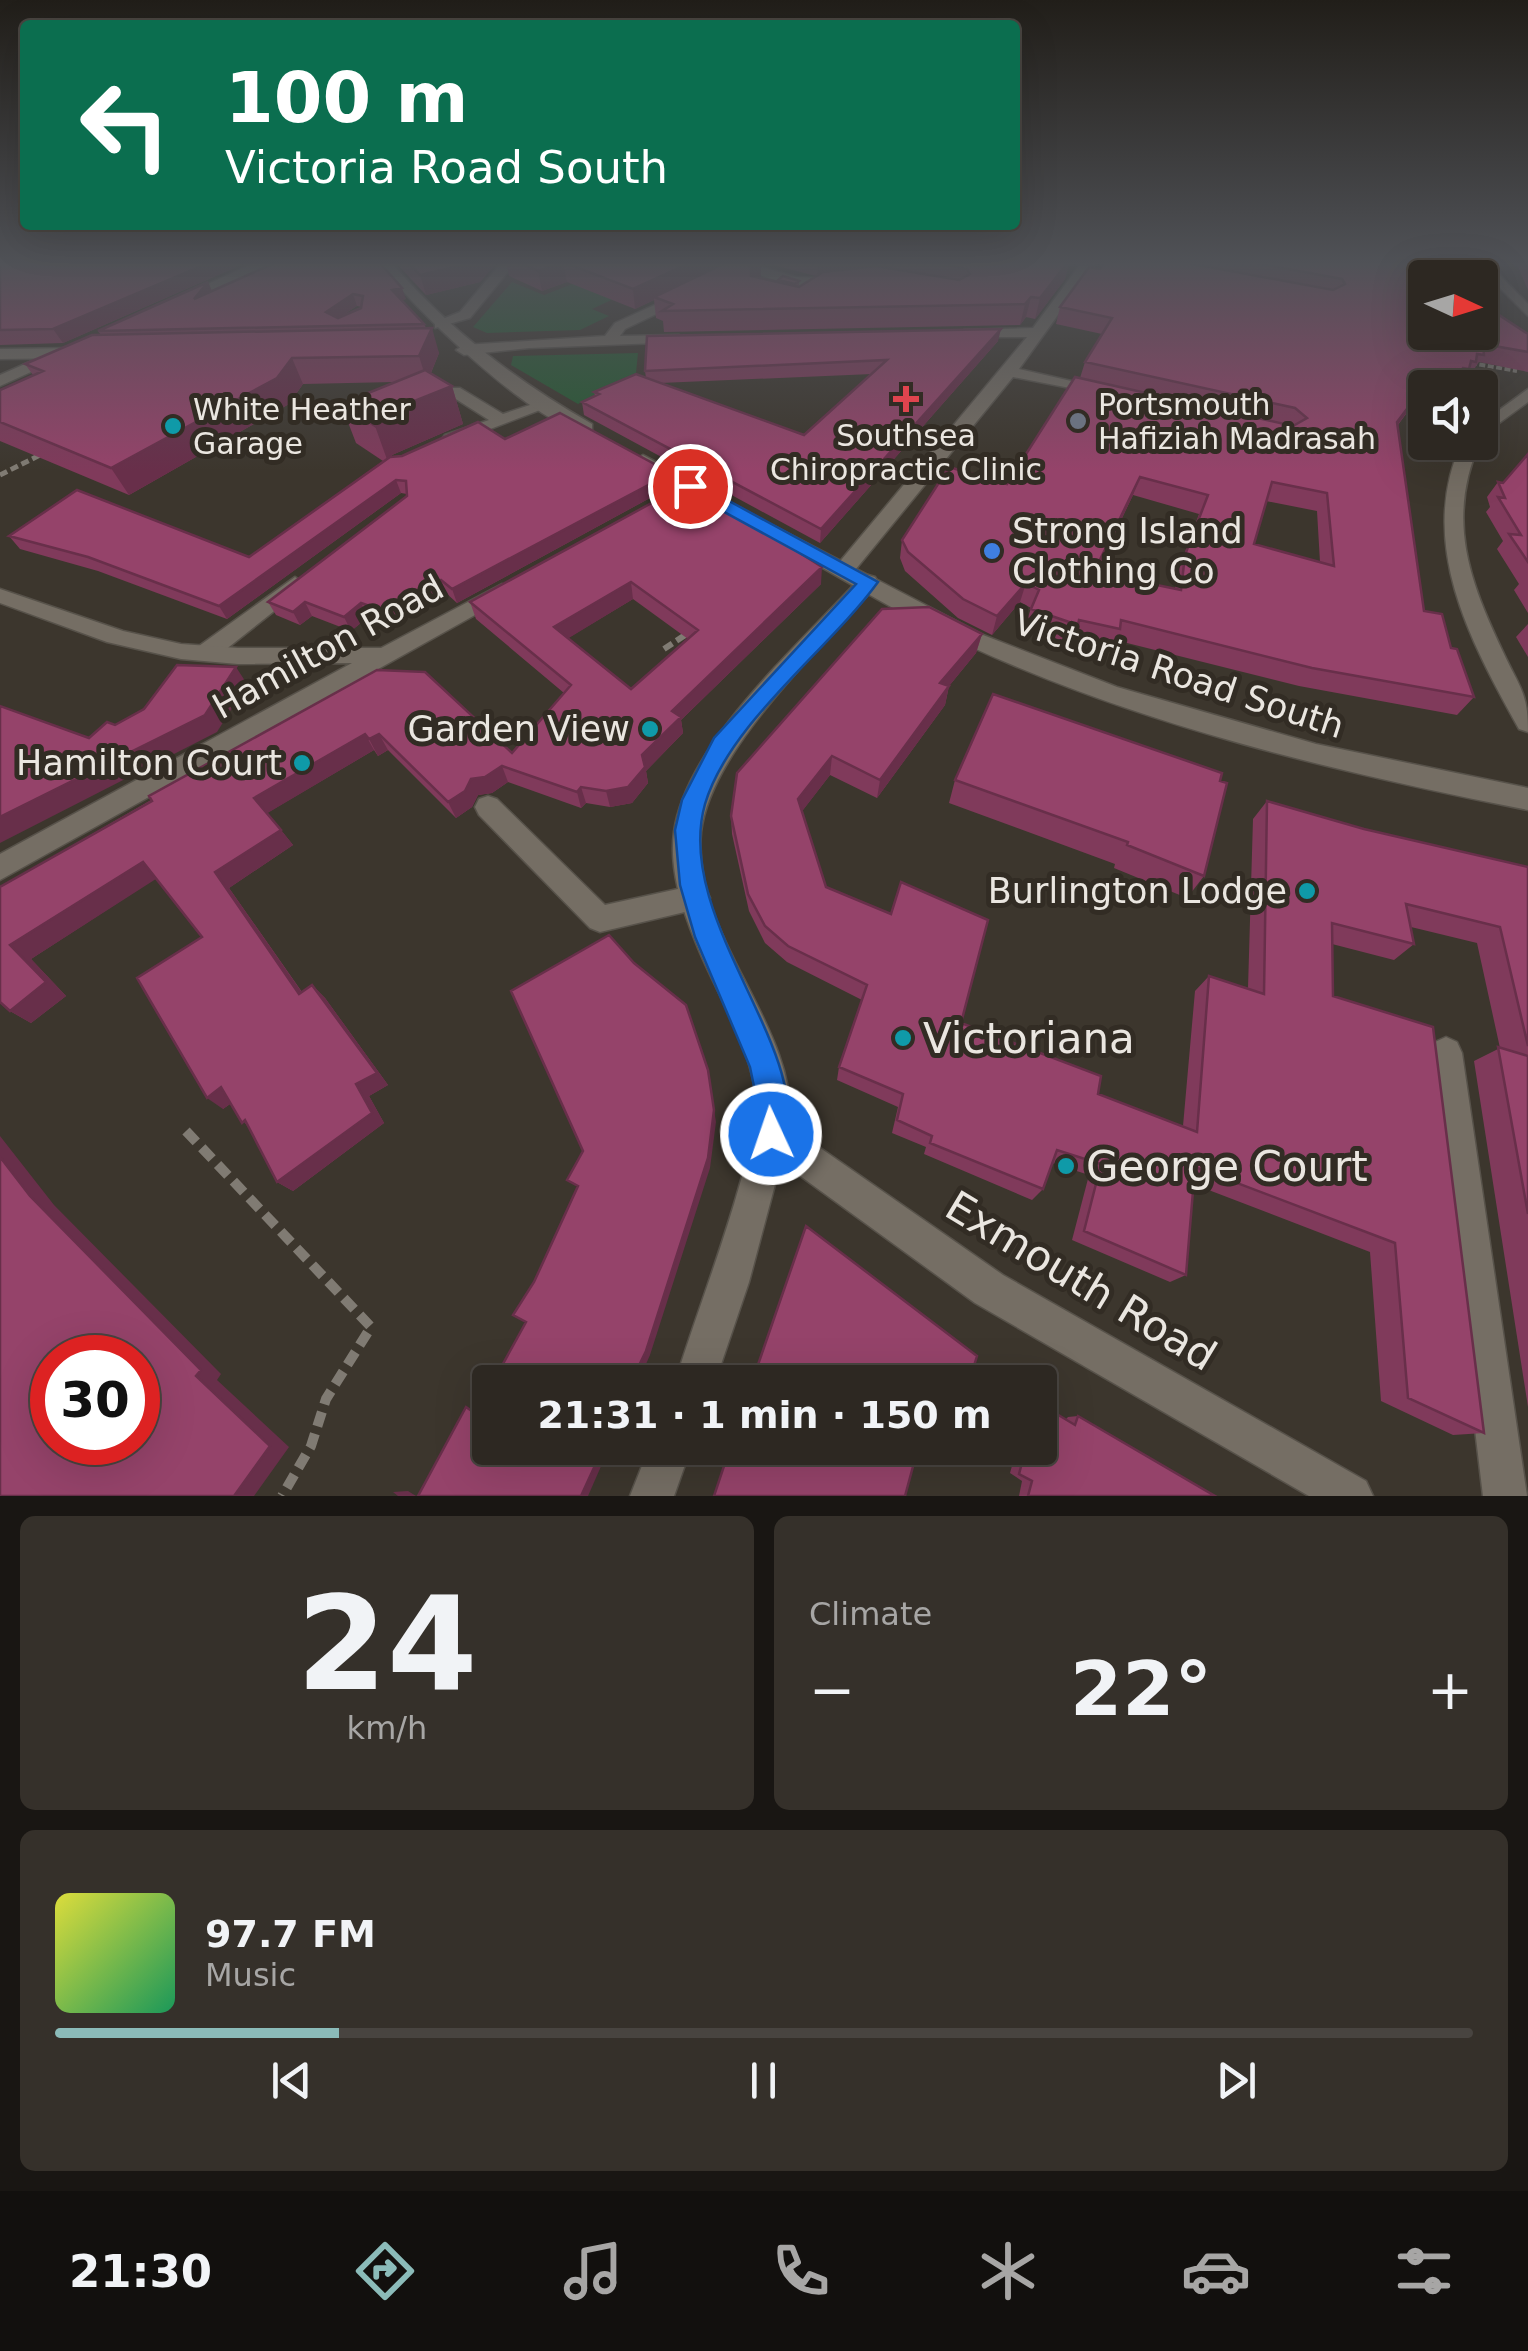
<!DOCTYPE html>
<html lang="en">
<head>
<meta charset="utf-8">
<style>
	body { margin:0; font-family:"DejaVu Sans",sans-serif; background:#35302a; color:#f1f3f6; height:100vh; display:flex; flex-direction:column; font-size:38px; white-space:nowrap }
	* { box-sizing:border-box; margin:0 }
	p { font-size:32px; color:#a7a6a5 }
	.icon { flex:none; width:55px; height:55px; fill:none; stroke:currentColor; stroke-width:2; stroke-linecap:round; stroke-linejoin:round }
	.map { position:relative; height:1496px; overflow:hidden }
	.side { display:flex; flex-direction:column; gap:20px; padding:20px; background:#191613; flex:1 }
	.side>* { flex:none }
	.top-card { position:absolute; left:20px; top:20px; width:1000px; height:210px; border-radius:10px; box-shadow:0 10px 40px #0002,0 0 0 2px #484440; background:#0b6e4f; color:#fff; overflow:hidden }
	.needle { width:65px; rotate:94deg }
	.controls { position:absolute; left:1408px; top:260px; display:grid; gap:20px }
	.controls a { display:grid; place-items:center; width:90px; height:90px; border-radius:10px; background:#2d2822; box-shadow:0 10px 40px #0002,0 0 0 2px #484440; font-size:50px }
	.speed { position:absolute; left:30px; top:1335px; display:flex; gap:20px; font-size:50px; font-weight:700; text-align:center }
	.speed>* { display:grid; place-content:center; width:130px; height:130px; border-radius:50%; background:#2d2822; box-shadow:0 10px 40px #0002,0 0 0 2px #484440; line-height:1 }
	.speed .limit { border:15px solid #d22; background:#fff; color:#111 }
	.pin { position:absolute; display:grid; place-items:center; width:85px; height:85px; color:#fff; margin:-42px; border:5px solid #fff; border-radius:50%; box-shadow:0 2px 10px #0007 }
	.me { position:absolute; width:110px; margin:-55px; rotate:357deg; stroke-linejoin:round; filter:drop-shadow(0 0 8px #0008) }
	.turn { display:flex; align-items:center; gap:35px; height:210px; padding:0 40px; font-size:45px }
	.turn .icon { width:130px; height:130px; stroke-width:2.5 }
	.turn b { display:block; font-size:70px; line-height:85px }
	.big { font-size:75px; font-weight:800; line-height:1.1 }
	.side .card { flex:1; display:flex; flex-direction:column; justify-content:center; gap:15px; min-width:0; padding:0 35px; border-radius:15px; background:#35302a }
	.side .dial { align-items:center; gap:0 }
	.dial b { font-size:130px; line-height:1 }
	.song { display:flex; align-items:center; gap:30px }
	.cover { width:120px; height:120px; border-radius:15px; background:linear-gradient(135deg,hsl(60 70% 55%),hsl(150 70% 35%)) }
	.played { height:10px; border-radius:5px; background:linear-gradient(90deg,#8bbbb9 20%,#484440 20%) }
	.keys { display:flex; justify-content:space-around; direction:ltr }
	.heat { display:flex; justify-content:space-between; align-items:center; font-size:55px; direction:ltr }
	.side .tiles { flex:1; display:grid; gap:20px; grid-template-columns:1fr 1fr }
	.card:last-child { grid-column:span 2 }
	.trip { position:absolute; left:472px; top:1365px; width:585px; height:100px; border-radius:10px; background:#2d2822; box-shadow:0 10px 40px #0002,0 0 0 2px #484440; font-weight:800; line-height:100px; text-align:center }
	.menu { display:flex; height:160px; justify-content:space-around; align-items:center; background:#12100e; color:#a7a6a5 }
	.menu .icon { width:70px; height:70px }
	.menu .on { color:#8bbbb9 }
	.menu b { font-size:45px; color:#f1f3f6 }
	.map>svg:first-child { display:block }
	.green { fill:#265a32 }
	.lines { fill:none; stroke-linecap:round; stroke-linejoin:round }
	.lane-casing { stroke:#57524a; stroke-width:3 }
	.street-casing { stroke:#57524a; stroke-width:3 }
	.secondary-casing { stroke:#57524a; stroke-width:3 }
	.path-far3 { stroke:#807b73; stroke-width:4; stroke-dasharray:6 2.5; stroke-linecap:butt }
	.path-far2 { stroke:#807b73; stroke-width:5; stroke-dasharray:8 4; stroke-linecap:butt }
	.path-far1 { stroke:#807b73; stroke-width:6; stroke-dasharray:10 5; stroke-linecap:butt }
	.path { stroke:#807b73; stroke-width:10; stroke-dasharray:15 8; stroke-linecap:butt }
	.lane { fill:#756e64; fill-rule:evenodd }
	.street { fill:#756e64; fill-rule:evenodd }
	.secondary { fill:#756e64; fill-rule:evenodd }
	.wall { fill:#803a5b; fill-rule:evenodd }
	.shaded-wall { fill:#682f4a }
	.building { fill:#95436a; stroke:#682f4a; stroke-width:2.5; fill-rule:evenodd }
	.route { fill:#1a73e8; stroke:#114b97; stroke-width:2.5 }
	.health-dot { fill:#e0444e; stroke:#322c24; stroke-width:4 }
	.worship-dot { fill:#6b7280; stroke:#322c24; stroke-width:4 }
	.culture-dot { fill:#0f9aa8; stroke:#322c24; stroke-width:4 }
	.shop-dot { fill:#3f7fe0; stroke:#322c24; stroke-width:4 }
	.labels { text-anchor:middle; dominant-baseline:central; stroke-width:10; stroke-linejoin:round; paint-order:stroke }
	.far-poi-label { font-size:30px; fill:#eae6e0; stroke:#322c24; text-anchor:start }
	.poi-label { font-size:35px; fill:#eae6e0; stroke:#322c24; text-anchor:end }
	.street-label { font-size:35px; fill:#eae6e0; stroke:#322c24 }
	.near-poi-label { font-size:42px; fill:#eae6e0; stroke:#322c24; text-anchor:start }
	.near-street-label { font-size:42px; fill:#eae6e0; stroke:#322c24 }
</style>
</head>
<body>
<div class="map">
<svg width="1528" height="1496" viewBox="0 0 1528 1496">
	<rect width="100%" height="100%" fill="#3c362d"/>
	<path class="green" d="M580,281L620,296L592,309L609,316L580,330L487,333L473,327L512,282L544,295Z
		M638,353L636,373L578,404L511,365L513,356Z"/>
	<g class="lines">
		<defs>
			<path id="lane" d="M745,262L796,277L838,279L845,283C821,297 766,277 740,269L738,266Z
				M448,388H460L503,414L545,400L553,405L451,444L442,439L445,435L489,420L448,394Z
				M295,577L305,584L302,589L215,658H199L196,652L199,646Z
				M488,796L497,799L605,905L696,885L706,889L710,898L706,907L600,932L590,928L479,815L475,807L479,799Z
				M1446,1037L1457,1042L1462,1053L1527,1496H1483L1430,1053L1435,1042Z"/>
			<path id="street" d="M502,262H516L470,318L435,328V322L460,312Z
				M1082,262H1096L1019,369L1106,389V395L1013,377L851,575H837L834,570L837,565L1027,337H969L964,336V330L1033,328Z
				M1474,262H1487L1528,304V316Z
				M685,291L690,292V298L625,329L620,336L679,335L686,339L684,342L529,348L464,355L456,350L464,345L605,336L615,323Z
				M0,349L80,348L88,353L80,358L0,359Z
				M1528,389V402L1480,437V424Z
				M1462,442H1480C1446,519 1469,580 1503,652C1519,687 1528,691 1528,732L1519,729C1470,641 1416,542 1462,442Z
				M868,575L875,577L878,582L875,587C821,649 711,749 701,832C696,885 722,937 746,983C768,1026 795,1077 790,1127L1003,1275L1366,1481L1373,1496H1309L975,1303L781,1162L749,1282L715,1382H675C696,1315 722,1249 741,1180C748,1156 759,1131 757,1106C753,1047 717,996 696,943C682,909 669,869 674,832C686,743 801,643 861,577Z
				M502,584L513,591L509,596L0,880V854L352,663L238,664L181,659L107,642L0,603V589L123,631L181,644L238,648H381Z
				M649,1448H691L674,1496H630Z"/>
			<path id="secondary" d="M256,262H274L183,304L171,301Z
				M378,262H391C449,330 515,380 592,424V432C547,439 405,300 378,262Z
				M59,349L67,354L64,357L0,386V375Z
				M643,455L719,495L721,499L719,503H705L637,464L634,460Z
				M774,526L983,635L1117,687L1316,744L1528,788V810C1337,772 1145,727 967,645C898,614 833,573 767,536L764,532Z"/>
		</defs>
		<use href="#lane" class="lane-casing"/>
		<use href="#street" class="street-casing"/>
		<use href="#secondary" class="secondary-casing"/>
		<path class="path-far3" d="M1471,363L1517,371"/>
		<path class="path-far2" d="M0,475L44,453"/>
		<path class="path-far1" d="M664,649L688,633"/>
		<path class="path" d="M186,1131L371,1327L326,1399L311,1446L282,1496"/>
		<use href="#lane" class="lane"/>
		<use href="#street" class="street"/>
		<use href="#secondary" class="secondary"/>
	</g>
	<path class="wall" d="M0,262H239L234,268L63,343L0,345Z
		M277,262L406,299L401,300L424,324L439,353L431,373L452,386L463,424L392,455L391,457L402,456L505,439L672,486L457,603L446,593L387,624L368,617L351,631L312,616L300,625L276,615L268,602L407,496V494L401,493L227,619L98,571L20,549L9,536L249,557L383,461L356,443L341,404L394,382L303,384L289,404L129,495L0,441V390L33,375L25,364L101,335L98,331L208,282L212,291ZM357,306L362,307L361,308L340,317Z
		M395,262H497L480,282L426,295Z
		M506,262H761V278L778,282V280L799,281V287L816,276L762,262H1069L1065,279L1035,319L1026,317L1020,325L664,332L663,321L656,318L654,300L635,309L567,282L542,291L509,276Z
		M1105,262H1442L1528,352V372L1479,362L1472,372H1470L1465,379H1462L1458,386L1452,385L1450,388H1425V396L1420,395L1398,425L1424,611L1451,648L1474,697L1457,715L1299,686L1115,640L1112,648L1073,639L1071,644L1025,627L1031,608L1020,602L992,635L958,618L905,571L900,558L902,540L1007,484L1080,378L1085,362L1102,334L1056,324L1060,307L1100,269ZM1133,495L1199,514L1177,574L1175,589L1096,573ZM1266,501L1317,511L1320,562L1254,544Z
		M1516,262H1528V290Z
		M998,341L820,543L584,415L582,402L595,396L594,392L646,378L645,371ZM872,374L804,435L660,383Z
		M1528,454V613L1514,590L1519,584L1497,549L1503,541L1486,512L1490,507L1487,497L1498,482L1503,483Z
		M805,543L804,556L821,584L681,720L683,733L646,771L648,783L632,803L610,807L586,803L581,808L508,782L492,793L478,795L472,807L456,818L388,750L378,756L374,750L267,813L293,845L229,888L302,992L312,985L325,998L388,1085L369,1096L384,1123L293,1191L277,1182L249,1128L230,1104L223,1109L202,937L156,878L31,959L66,996L31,1023L10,1011L0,887L377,670L512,753L564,693L476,619L470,602ZM633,599L688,639L631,689L568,638Z
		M1528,624V657L1516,637Z
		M982,634L976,653L949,686L945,705L877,798L830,775L802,811L826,887L961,1023L1098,1094L1183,1126L1195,991L1209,976L1248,988L1253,819L1267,801L1364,829L1528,867V1407L1474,1061L1500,1048L1477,943L1411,927L1414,944L1394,960L1332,944L1333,996L1484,1433L1453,1435L1381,1401L1370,1252L1193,1184L1186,1275L1170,1282L1072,1240L1089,1175L1052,1163L1043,1189L1032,1200L924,1154L926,1147L892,1133L898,1107L837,1080L839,1067L862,1000L787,962L765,943L749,911L732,834L731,816Z
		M993,694L1204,876L1187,898L1114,868L1115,864L949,803L955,780Z
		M1078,1416L1215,1496H1019L1022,1481L1010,1473L1017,1448H1040L1068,1417Z"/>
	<path class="shaded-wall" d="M211,262H239L234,268L63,343L53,329Z
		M476,262H497L480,282L426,295L420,275Z
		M563,262L567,282L542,291L538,271Z
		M692,262H735L654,297V300L635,309L633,289Z
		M756,262H761V278L751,296V265Z
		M818,262H876L875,270L817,276Z
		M1068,262H1069L1065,279L1035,319L1040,298Z
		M208,282L213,294L194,299Z
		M402,288L406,299L395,302L392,290Z
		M353,294L357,306L330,323L326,312Z
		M1031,297L1026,317L1020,325L1025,304Z
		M432,328L439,353L427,382L419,356Z
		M1001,329L998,341L820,543L821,529Z
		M292,358L303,384L289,404L129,495L111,468Z
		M1431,377L1420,395L1386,440L1397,422Z
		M452,386L463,424L392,455L389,465L375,426L377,416Z
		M671,473L672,486L457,603L452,589Z
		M1140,477L1133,495L1087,591L1094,572Z
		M396,480L401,493L227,619L219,606Z
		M805,543L804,560L797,551Z
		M822,567L821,584L681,720L683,733L646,771L648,783L632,803L610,807L606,791L672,711Z
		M441,580L446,593L387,624L381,610Z
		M631,582L633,599L559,644L554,627Z
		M1026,583L1020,602L992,635L997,616Z
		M305,602L312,616L300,625L293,612Z
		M361,603L368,617L351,631L344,617Z
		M982,634L976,653L936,702L940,683Z
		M236,667L247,684L217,732L0,843V817Z
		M949,686L945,705L877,798L880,780Z
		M365,734L374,750L266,814L254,798Z
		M379,734L388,750L378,756L369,739Z
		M832,756L830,775L797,818L798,799Z
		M502,766L508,782L492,793L478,795L472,807L456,818L448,802L471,779Z
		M581,787L586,803L581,808L577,792Z
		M281,830L293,845L229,888L312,1007L299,994L215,872Z
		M143,862L159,877L31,959L66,996L31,1023L10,1011V945Z
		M312,985L325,998L388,1085L369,1096L384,1123L293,1191L277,1182L356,1084Z
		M221,1087L237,1099L223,1109L207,1098Z
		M714,1110L716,1122L710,1168L650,1355L638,1382H631Z
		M0,1136L54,1205L221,1374L217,1380L289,1447L254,1496H234L196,1376L30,1196L0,1157Z
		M603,1448H609L588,1496H581Z
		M408,1491L416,1496H398L393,1492Z"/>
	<path class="building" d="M0,262H211L53,329L0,330Z
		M277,262H379L402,288L392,290L424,324L98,331L208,282L194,299ZM353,294L363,296L361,308L338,318L326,312Z
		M408,262H476L420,275Z
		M518,262H692L633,289L563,262L538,271Z
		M727,262H756L751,265V276L799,287L823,272L876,266L959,280L970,274L967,269L931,262H1068L1040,298L1031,297L1025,304L662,311L673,304L654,297Z
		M1105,262H1182L1333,290L1345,284L1342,279L1250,262H1442L1458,278H1425V332H1480V299L1493,311L1528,334V352L1483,344L1484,355L1477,354L1476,362L1471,361L1469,369L1463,368L1452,383L1431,377L1397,422L1424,611L1442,614L1451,648L1457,649L1474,697L1312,668L1121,620L1120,629L1079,620L1078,625L1031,609L1039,590L1026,583L997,616L963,599L908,552L902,540L949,467L1007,484L1075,377L1293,426L1307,418L1295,408L1085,362L1112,318L1060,307L1089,267L1100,269ZM1140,477L1208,495L1185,555L1181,590L1094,572ZM1272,482L1327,493L1334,566L1254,544Z
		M783,276L799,281L795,284L778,280Z
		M432,328L419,356L292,358L277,378L111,468L0,422V390L43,371L25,364L92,335Z
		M1001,329L821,529L582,402L599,394L594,392L636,374L804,435L887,360L645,371L647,336Z
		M425,370L452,386L377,416L375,426L341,404Z
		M560,413L671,473L452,589L441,580L381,610L361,603L344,617L305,602L293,612L268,602L407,496L406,481L396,480L219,606L88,557L9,536L77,490L249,557L390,457L402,456L478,422L505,439Z
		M1528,454V562L1509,534L1521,535L1498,497L1505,498L1498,482L1503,483Z
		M692,481L805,543L797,551L822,567L672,711L681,717L642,755L645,767L628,787L606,791L581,787L577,792L502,766L485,777L471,779L465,791L448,802L379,734L369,739L365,734L254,798L281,830L215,872L299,994L312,985L377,1073L356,1084L372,1113L277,1182L245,1120L242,1123L221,1087L207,1098L137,978L202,937L143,862L10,945L46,982L10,1011L0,1002V887L152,801L149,796L377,670L425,672L512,753L571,685L470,602ZM631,582L698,630L631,689L554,627Z
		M929,607L982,634L940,683L949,686L880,780L832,756L798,799L826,887L891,914L901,882L988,920L961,1023L1101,1076L1098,1094L1197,1132L1209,976L1264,994L1267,801L1364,829L1528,867V1046L1500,927L1406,904L1414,944L1332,923L1333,996L1433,1027L1484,1433L1408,1398L1395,1243L1195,1167L1186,1275L1084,1231L1101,1164L1057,1150L1043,1189L930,1143L932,1136L897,1120L903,1094L839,1067L867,985L788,946L765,926L748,894L731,816L737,773L882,609Z
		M177,665L236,667L205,715L0,817V706L89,738L107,722L115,725L144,709Z
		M993,694L1222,773L1220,781L1227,783L1204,876L1127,845L1128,842L955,780Z
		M609,935L634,963L686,1005L708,1070L714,1110L708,1158L646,1351L631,1382H493L526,1322L513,1315L534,1282L578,1186L567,1180L583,1151L511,991Z
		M1498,1047L1528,1056V1214Z
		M0,1157L30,1196L201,1370L196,1376L270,1446L234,1496H0ZM52,1358H138V1442H52Z
		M806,1226L977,1356L969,1382H752Z
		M490,1388V1448H603L581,1496H418L466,1407L476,1414Z
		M1040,1404L1075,1425L1078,1416L1215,1496H1028L1032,1481L1019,1474L1026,1448H1040Z
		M730,1448H918L905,1496H714Z"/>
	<linearGradient id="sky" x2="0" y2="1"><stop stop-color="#211e19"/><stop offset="0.56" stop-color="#505257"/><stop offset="1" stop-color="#505257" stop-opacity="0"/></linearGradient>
	<rect width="1528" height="471" fill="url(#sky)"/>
	<path class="route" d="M684,483H696L878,582C828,651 729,723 705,804C672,920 819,1057 782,1145L771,1149L760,1145L756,1134L758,1106L750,1067L695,937L680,885L675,830L682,800L714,738L856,584L684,490Z"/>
	<path class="health-dot" d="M901 384h10v10h10v10h-10v10h-10v-10h-10v-10h10z"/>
	<circle class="worship-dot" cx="1078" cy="421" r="10"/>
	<g class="culture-dot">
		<circle cx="173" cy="426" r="10"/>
		<circle cx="650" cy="729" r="10"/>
		<circle cx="302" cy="763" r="10"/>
		<circle cx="1307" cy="891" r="10"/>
		<circle cx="903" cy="1038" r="10"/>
		<circle cx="1066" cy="1166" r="10"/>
	</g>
	<circle class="shop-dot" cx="992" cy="551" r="10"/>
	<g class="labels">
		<g class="far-poi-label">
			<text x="1098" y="404">Portsmouth<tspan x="1098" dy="34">Hafiziah Madrasah</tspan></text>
			<text x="193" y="409">White Heather<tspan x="193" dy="34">Garage</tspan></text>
			<text x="906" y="435" text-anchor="middle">Southsea<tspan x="906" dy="34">Chiropractic Clinic</tspan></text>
		</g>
		<g class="poi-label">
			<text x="1012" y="531" text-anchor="start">Strong Island<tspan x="1012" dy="40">Clothing Co</tspan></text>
			<text x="630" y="729">Garden View</text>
			<text x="282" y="763">Hamilton Court</text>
			<text x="1287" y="891">Burlington Lodge</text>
		</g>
		<g class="street-label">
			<text transform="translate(328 647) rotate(-29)">Hamilton Road</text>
			<text transform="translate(1179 674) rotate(18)">Victoria Road South</text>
		</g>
		<g class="near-poi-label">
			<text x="923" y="1038">Victoriana</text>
			<text x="1086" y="1166">George Court</text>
		</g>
		<g class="near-street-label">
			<text transform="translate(1081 1281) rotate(31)">Exmouth Road</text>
		</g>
	</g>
</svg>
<div class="controls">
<a><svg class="needle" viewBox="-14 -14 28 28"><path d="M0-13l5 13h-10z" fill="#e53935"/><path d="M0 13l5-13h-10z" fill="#a7a6a5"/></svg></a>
<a><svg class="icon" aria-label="sound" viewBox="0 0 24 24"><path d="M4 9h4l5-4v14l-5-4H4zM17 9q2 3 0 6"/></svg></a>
</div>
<div class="speed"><div class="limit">30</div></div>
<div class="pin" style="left:690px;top:486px;background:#d93025"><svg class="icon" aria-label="arrive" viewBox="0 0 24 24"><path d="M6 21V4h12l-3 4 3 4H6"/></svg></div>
<svg class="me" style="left:771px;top:1134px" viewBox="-20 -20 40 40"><circle r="17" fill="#1a73e8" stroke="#fff" stroke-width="3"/><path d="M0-11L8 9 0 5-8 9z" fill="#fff"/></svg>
<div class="trip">21:31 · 1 min · 150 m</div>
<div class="top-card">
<div class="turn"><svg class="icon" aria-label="left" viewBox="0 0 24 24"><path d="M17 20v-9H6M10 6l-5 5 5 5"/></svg><div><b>100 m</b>Victoria Road South</div></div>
</div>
</div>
<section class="side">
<div class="tiles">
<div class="card dial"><b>24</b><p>km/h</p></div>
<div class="card"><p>Climate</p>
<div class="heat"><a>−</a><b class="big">22°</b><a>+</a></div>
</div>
<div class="card">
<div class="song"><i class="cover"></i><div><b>97.7 FM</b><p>Music</p></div></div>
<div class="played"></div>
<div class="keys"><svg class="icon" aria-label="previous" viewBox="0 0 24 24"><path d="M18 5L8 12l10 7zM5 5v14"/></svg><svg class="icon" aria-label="pause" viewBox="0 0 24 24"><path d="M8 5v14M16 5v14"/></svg><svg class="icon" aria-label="next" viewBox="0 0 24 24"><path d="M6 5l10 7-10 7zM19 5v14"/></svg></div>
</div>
</div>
</section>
<nav class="menu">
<b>21:30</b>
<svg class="icon on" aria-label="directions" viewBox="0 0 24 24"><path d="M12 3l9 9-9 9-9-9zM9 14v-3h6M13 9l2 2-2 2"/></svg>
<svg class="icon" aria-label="music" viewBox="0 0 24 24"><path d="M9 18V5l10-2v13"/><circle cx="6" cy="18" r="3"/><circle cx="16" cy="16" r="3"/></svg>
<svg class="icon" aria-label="phone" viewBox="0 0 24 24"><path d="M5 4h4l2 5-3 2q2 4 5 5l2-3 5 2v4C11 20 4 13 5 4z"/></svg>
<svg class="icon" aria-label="climate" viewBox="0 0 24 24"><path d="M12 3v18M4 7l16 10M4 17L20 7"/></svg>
<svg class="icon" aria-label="car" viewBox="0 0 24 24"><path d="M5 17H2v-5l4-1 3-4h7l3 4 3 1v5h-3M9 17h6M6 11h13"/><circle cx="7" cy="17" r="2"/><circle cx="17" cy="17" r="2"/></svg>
<svg class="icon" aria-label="filters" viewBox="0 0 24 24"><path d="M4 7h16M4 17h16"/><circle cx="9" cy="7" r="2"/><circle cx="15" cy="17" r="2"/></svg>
</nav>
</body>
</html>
